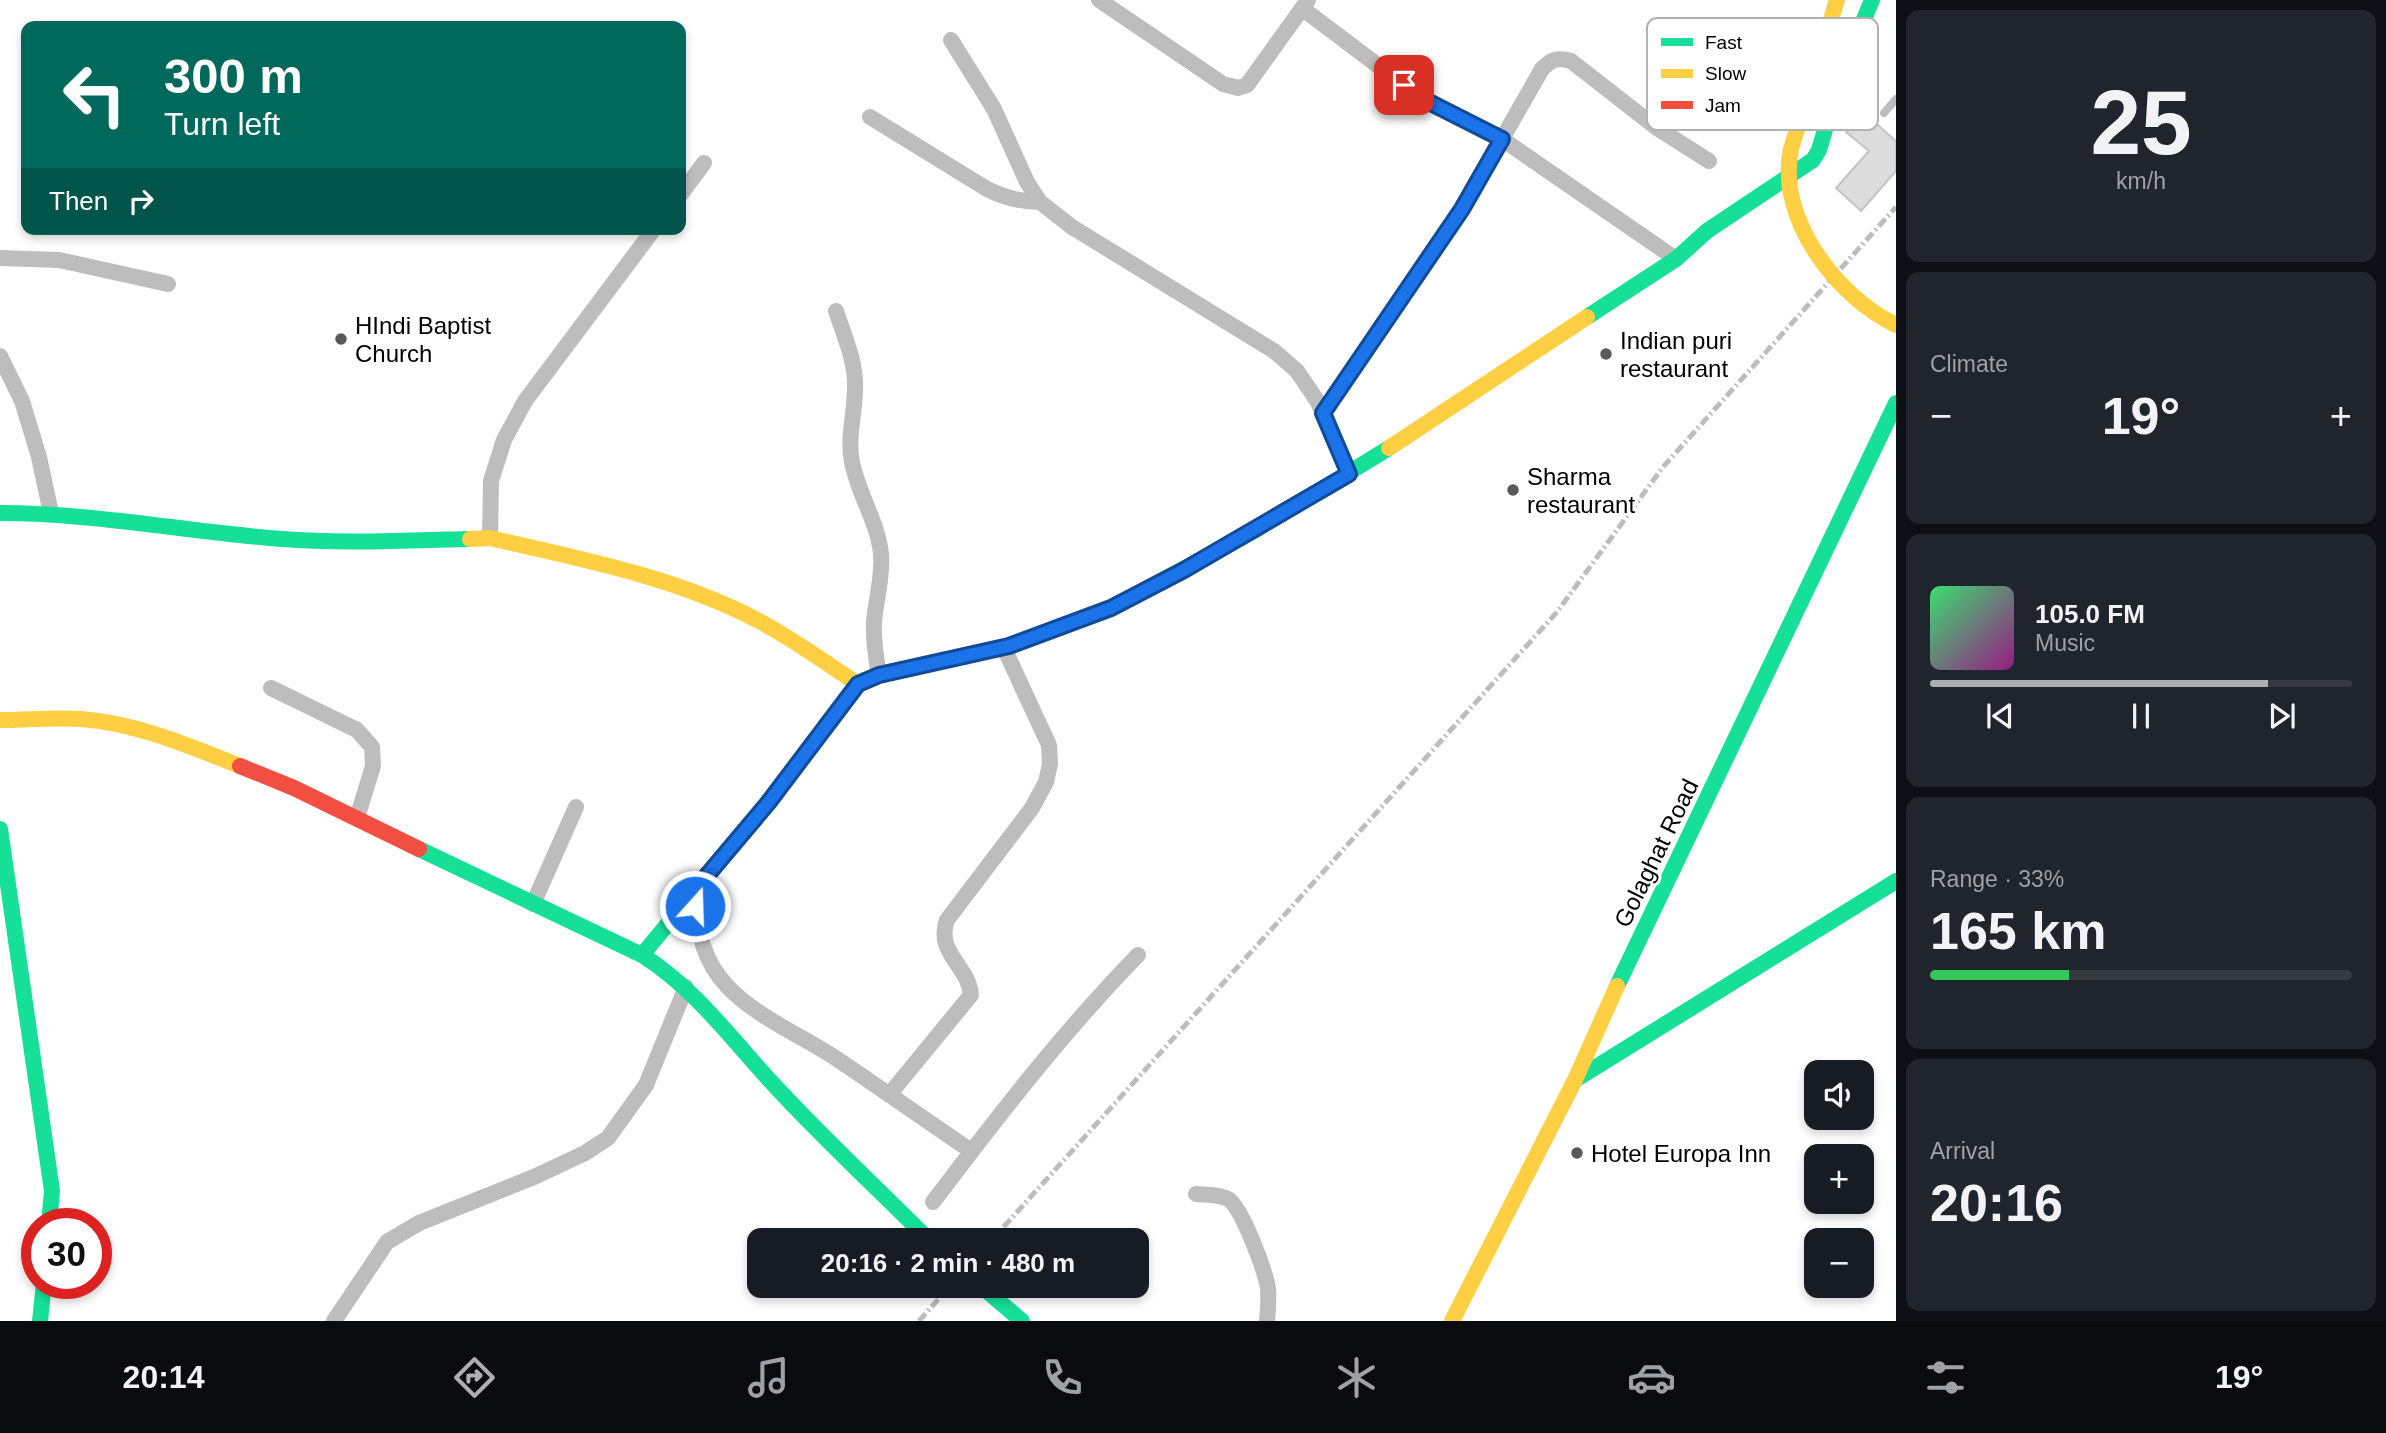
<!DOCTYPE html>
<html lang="en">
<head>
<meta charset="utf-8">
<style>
	body { margin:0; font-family:Helvetica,sans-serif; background:#20242c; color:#f1f3f6; height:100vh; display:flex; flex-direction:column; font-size:26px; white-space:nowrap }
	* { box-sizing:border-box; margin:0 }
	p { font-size:23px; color:#9ea1a6 }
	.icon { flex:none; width:38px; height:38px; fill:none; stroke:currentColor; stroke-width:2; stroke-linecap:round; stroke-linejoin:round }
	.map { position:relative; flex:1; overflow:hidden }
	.details { display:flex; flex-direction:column; gap:10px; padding:10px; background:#0d0f14; width:490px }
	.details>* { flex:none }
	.banner { position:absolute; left:21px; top:21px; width:665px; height:214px; border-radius:14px; box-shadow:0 4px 10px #0003; background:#00695c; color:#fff; overflow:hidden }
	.fabs { position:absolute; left:1804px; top:1060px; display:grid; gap:14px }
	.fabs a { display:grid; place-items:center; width:70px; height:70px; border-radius:14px; background:#171b24; box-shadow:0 4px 10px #0003; font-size:35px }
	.speed { position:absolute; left:21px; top:1208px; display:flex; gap:14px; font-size:35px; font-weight:700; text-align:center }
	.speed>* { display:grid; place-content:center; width:91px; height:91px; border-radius:50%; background:#171b24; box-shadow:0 4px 10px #0003; line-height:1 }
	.speed .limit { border:10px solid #d22; background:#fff; color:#111 }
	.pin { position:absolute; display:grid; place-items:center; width:60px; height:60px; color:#fff; margin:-30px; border-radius:14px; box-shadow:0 4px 10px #0006 }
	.me { position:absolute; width:77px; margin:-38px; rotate:20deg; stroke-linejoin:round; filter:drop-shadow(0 0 5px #0008) }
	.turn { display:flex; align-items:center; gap:24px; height:147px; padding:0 28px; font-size:32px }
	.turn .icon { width:91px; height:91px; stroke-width:2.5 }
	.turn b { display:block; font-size:49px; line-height:60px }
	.then { display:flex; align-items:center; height:66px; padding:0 28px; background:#0003; gap:14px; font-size:26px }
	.big { font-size:52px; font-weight:800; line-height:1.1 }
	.details .tile { flex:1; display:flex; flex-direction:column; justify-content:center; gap:10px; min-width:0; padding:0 24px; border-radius:14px; background:#20242c }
	.details .dial { align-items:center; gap:0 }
	.dial b { font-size:91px; line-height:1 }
	.song { display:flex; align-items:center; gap:21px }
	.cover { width:84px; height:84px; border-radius:10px; background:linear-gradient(135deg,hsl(140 70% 55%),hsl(310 70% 35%)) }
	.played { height:7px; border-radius:4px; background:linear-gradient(90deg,#adaeaf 80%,#363941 80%) }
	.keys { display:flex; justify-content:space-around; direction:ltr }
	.heat { display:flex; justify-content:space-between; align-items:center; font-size:38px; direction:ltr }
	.charge { height:10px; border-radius:5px; background:linear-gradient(90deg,#34c759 33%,#363941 0) }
	.trip { position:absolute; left:747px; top:1228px; width:402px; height:70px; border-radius:14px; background:#171b24; box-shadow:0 4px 10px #0003; font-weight:800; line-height:70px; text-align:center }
	.tabs { display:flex; height:112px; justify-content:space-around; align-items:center; background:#090b0e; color:#9ea1a6 }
	.tabs .icon { width:49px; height:49px }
	.tabs .current { color:#adaeaf }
	.tabs b { font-size:32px; color:#f1f3f6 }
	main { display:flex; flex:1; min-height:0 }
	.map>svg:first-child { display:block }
	.building { fill:#dcdcdc; stroke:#c4c4c4; stroke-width:2 }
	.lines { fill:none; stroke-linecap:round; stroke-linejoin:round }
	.lane { stroke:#bdbdbd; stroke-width:8 }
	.street { stroke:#bdbdbd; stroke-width:16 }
	.fast { stroke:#16e098; stroke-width:16 }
	.slow { stroke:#ffcf43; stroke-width:16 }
	.jam { stroke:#f24e42; stroke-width:16 }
	.rail { stroke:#bdbdbd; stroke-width:5; stroke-dasharray:10 3.5 2 3.5; stroke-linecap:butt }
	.slow-bridge { stroke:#ffcf43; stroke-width:16 }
	.route-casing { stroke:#114b97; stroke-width:18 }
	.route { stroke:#1a73e8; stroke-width:12 }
	.poi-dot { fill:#595959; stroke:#fff; stroke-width:2.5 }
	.labels { text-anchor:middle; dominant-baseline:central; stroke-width:6; stroke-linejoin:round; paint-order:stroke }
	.poi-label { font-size:24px; fill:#000; stroke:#fff; text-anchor:start }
	.street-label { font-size:24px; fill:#000; stroke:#fff }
	.key { fill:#fff; stroke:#b2b2b2; stroke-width:2 }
	.key-label { font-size:19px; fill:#000 }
</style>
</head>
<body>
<main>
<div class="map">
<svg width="1896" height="1321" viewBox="0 0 1896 1321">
	<rect width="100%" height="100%" fill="#fff"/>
	<path class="building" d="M1863,112L1896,141V171L1861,211L1836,188L1869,151L1846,132Z"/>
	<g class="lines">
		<path class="lane" d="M1884,113L1896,99"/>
		<path class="street" d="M1099,0L1223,84L1238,88L1247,85L1308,0
			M1303,9L1421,98L1502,139L1676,259
			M951,40L994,109L1027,182L1040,202L1072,227L1274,351L1297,371L1318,402L1349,474
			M870,117L987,189C1005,198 1020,202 1040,202
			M681,194L704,163
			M0,258L59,260L168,284
			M836,311C844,335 856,362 855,388C855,413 847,438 852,462C858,494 878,522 881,554C883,577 876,599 874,622C873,640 876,658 879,675
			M0,356L22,401L39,457L51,513
			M1323,413L1462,209L1542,69C1552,59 1558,57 1571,61L1657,128L1709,161
			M490,538L491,481L504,440L525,401L654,229
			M271,688L357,730L372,747L373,766L357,818
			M693,892C699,929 700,957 727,986C755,1016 800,1035 834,1057C880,1088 926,1120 971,1151
			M533,904L576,807
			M889,1095L971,995C969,966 935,953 947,920L1032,808L1046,782L1050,764L1049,745L1004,648
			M1196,1194C1206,1195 1219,1194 1228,1199C1242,1207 1265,1271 1268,1288C1269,1299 1268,1310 1267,1321
			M933,1202C998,1116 1063,1032 1138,955
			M334,1321L387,1242L419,1223L534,1177L585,1153L608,1138L646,1085L686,987"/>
		<path class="fast" d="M1587,317L1676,259L1707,231L1813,160L1819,150L1842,72L1872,0
			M0,513C95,513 188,532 282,539C345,544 407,540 470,539
			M0,829L52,1191L49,1223
			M419,849L642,955C697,990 731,1039 775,1086C824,1139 878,1189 930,1241
			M642,955L768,803L858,684L879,675L1009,646L1111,608L1254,531L1389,448
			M1617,986L1896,403
			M1575,1080L1896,881
			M981,1286L1022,1321
			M40,1321L44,1283"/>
		<path class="slow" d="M1389,448L1587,317
			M470,539L490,538C581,559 676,577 759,621C793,639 826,663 858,684
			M0,720C27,720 54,717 81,719C136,723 189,746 240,766
			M1452,1321L1575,1080L1617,986"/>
		<path class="jam" d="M240,766L294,788L419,849"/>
		<path class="rail" d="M991,1241L1557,612L1663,467L1896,207
			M919,1321L950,1286"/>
		<path class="slow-bridge" d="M1837,0L1791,149C1776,218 1837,297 1896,325"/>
	</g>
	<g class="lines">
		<defs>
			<path id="route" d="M695,906L693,892L768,803L858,684L879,675L1009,646L1111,608L1184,570L1349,474L1323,413L1462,209L1502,139L1421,98L1404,85"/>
		</defs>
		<use href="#route" class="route-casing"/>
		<use href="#route" class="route"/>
	</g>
	<g class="poi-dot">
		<circle cx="341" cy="339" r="7"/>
		<circle cx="1606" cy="354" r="7"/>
		<circle cx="1513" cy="490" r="7"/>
		<circle cx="1577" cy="1153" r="7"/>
	</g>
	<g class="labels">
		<g class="poi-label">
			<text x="355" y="325">HIndi Baptist<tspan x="355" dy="28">Church</tspan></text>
			<text x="1620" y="340">Indian puri<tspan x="1620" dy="28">restaurant</tspan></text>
			<text x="1527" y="476">Sharma<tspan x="1527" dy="28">restaurant</tspan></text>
			<text x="1591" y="1153">Hotel Europa Inn</text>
		</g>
		<g class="street-label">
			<text transform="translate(1656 853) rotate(-64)">Golaghat Road</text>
		</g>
	</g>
	<rect x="1647" y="18" width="231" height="112" rx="10" class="key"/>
	<rect x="1661" y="38" width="32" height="8" fill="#16e098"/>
	<rect x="1661" y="69" width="32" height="9" fill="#ffcf43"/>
	<rect x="1661" y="101" width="32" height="8" fill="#f24e42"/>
	<g class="key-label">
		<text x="1705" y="49">Fast</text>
		<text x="1705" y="80">Slow</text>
		<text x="1705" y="112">Jam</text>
	</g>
</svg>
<div class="fabs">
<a><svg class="icon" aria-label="sound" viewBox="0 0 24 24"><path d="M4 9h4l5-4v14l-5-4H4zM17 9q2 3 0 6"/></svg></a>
<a>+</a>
<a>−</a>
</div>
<div class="speed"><div class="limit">30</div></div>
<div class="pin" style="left:1404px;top:85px;background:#d93025"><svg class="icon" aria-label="arrive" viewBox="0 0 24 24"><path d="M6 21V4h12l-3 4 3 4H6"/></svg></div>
<svg class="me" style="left:695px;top:906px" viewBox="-20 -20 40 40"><circle r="17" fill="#1a73e8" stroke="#fff" stroke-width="3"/><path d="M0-11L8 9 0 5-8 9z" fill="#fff"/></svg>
<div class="trip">20:16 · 2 min · 480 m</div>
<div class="banner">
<div class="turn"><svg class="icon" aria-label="left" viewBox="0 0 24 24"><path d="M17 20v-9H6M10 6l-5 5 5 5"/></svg><div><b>300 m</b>Turn left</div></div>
<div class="then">Then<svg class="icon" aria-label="right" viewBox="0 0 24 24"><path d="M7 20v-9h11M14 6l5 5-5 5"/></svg></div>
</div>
</div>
<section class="details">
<div class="tile dial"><b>25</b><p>km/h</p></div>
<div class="tile"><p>Climate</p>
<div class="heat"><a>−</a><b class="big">19°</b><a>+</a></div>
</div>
<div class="tile">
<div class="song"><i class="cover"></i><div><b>105.0 FM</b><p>Music</p></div></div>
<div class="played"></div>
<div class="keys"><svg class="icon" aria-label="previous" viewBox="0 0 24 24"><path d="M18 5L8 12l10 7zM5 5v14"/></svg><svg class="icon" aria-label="pause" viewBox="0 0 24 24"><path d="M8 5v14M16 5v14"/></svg><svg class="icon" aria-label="next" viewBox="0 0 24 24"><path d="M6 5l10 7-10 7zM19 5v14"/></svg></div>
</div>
<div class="tile"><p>Range · 33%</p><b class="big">165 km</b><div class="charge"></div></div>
<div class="tile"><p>Arrival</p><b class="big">20:16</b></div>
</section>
</main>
<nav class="tabs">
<b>20:14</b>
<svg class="icon current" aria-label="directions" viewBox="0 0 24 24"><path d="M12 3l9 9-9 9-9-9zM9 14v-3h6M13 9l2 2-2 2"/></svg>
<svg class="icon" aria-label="music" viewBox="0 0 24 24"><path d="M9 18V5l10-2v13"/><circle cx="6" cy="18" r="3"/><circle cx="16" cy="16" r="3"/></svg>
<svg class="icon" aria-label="phone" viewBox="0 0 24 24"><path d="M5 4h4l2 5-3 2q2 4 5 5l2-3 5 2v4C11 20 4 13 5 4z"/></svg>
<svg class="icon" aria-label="climate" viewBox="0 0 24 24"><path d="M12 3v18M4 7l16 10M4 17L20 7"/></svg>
<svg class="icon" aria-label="car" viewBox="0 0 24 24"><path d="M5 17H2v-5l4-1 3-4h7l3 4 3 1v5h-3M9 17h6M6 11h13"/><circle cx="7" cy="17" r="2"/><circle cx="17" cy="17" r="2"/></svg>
<svg class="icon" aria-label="filters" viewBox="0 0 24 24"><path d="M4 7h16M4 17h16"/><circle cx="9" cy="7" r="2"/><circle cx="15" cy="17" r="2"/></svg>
<b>19°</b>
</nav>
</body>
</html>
